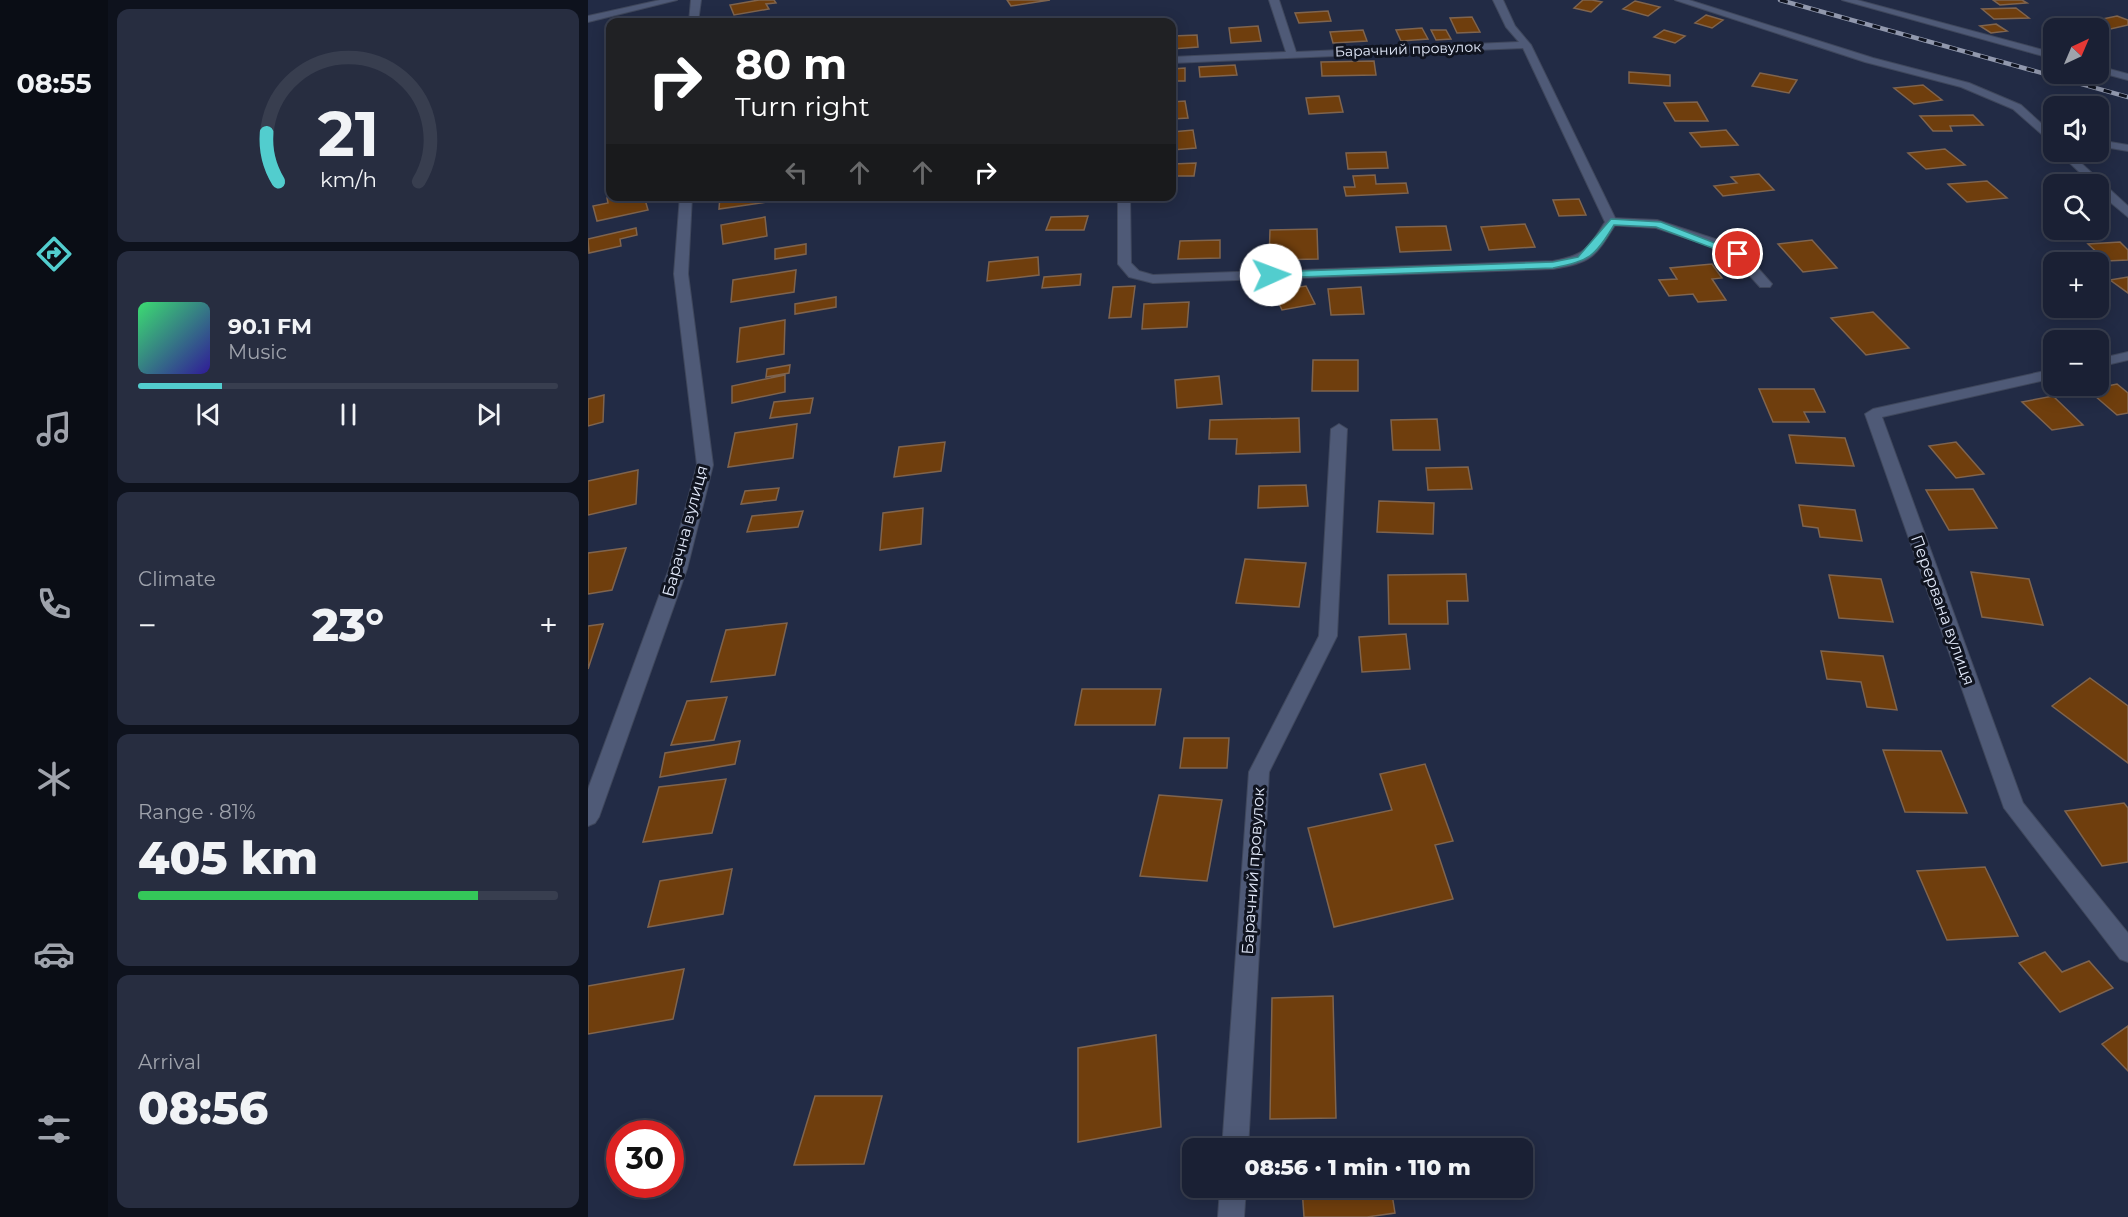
<!DOCTYPE html>
<html lang="en">
<head>
<meta charset="utf-8">
<style>
	body { margin:0; font-family:Montserrat,sans-serif; background:#272d40; color:#f1f3f6; height:100vh; display:flex; flex-direction:column; font-size:22px; white-space:nowrap }
	* { box-sizing:border-box; margin:0 }
	p { font-size:20px; color:#9fa3ac }
	.icon { flex:none; width:33px; height:33px; fill:none; stroke:currentColor; stroke-width:2; stroke-linecap:round; stroke-linejoin:round }
	.map { position:relative; flex:1; overflow:hidden }
	.panel { display:flex; flex-direction:column; gap:9px; padding:9px; background:#0e121d; width:480px }
	.panel>* { flex:none }
	.banner { position:absolute; left:18px; top:18px; width:570px; height:183px; border-radius:12px; box-shadow:0 3px 15px #0003,0 0 0 2px #383e4f; background:#202124; color:#fff; overflow:hidden }
	.needle { width:39px; rotate:44deg }
	.buttons { position:absolute; left:1455px; top:18px; display:grid; gap:12px }
	.buttons a { display:grid; place-items:center; width:66px; height:66px; border-radius:12px; background:#1a2034; box-shadow:0 3px 15px #0003,0 0 0 2px #383e4f; font-size:30px }
	.speed { position:absolute; left:18px; top:1120px; display:flex; gap:12px; font-size:30px; font-weight:700; text-align:center }
	.speed>* { display:grid; place-content:center; width:78px; height:78px; border-radius:50%; background:#1a2034; box-shadow:0 3px 15px #0003,0 0 0 2px #383e4f; line-height:1 }
	.speed .limit { border:9px solid #d22; background:#fff; color:#111 }
	.pin { position:absolute; display:grid; place-items:center; width:51px; height:51px; color:#fff; margin:-26px; border:3px solid #fff; border-radius:50%; box-shadow:0 2px 6px #0007 }
	.me { position:absolute; width:66px; margin:-33px; rotate:88deg; stroke-linejoin:round; filter:drop-shadow(0 0 4px #0008) }
	.turn { display:flex; align-items:center; gap:21px; height:126px; padding:0 30px; font-size:27px }
	.turn .icon { width:78px; height:78px; stroke-width:2.5 }
	.turn b { display:block; font-size:42px; line-height:51px }
	.lanes { display:flex; align-items:center; height:57px; padding:0 30px; background:#0003; justify-content:center; gap:30px; direction:ltr }
	.lanes .off { opacity:.35 }
	.big { font-size:45px; font-weight:800; line-height:1.1 }
	.panel .tile { flex:1; display:flex; flex-direction:column; justify-content:center; gap:9px; min-width:0; padding:0 21px; border-radius:12px; background:#272d40 }
	.panel .dial { align-items:center; gap:0 }
	.dial svg { height:156px; overflow:visible; fill:none; stroke:#383e4f; stroke-width:7; stroke-linecap:round; text-anchor:middle }
	.dial text { fill:#f1f3f6; stroke:none }
	.song { display:flex; align-items:center; gap:18px }
	.cover { width:72px; height:72px; border-radius:9px; background:linear-gradient(135deg,hsl(140 70% 55%),hsl(250 70% 35%)) }
	.played { height:6px; border-radius:3px; background:linear-gradient(90deg,#52cdce 20%,#383e4f 20%) }
	.keys { display:flex; justify-content:space-around; direction:ltr }
	.heat { display:flex; justify-content:space-between; align-items:center; font-size:33px; direction:ltr }
	.charge { height:9px; border-radius:4px; background:linear-gradient(90deg,#34c759 81%,#383e4f 0) }
	.trip { position:absolute; left:594px; top:1138px; width:351px; height:60px; border-radius:12px; background:#1a2034; box-shadow:0 3px 15px #0003,0 0 0 2px #383e4f; font-weight:800; line-height:60px; text-align:center }
	main { display:flex; flex:1; min-height:0 }
	.menu { display:flex; flex-direction:column; width:108px; justify-content:space-around; align-items:center; background:#0a0d15; color:#9fa3ac }
	.menu .icon { width:42px; height:42px }
	.menu .selected { color:#52cdce }
	.menu b { font-size:27px; color:#f1f3f6 }
	.map>svg:first-child { display:block }
	.building { fill:#6f3e0d; stroke:#7f644e; stroke-width:1.5 }
	.lines { fill:none; stroke-linecap:round; stroke-linejoin:round }
	.lane-casing { stroke:#3f475c; stroke-width:2 }
	.street-casing { stroke:#3f475c; stroke-width:2 }
	.lane { fill:#4f5a77; fill-rule:evenodd }
	.street { fill:#4f5a77; fill-rule:evenodd }
	.rail-casing { stroke:#9198ad; stroke-width:4.5 }
	.rail { stroke:#101420; stroke-width:3; stroke-dasharray:8; stroke-linecap:butt }
	.route { fill:#52cdce; stroke:#358586; stroke-width:1.5 }
	.labels { text-anchor:middle; dominant-baseline:central; stroke-width:6; stroke-linejoin:round; paint-order:stroke }
	.far-street-label { font-size:14px; fill:#e3eafb; stroke:#101420 }
	.street-label { font-size:16px; fill:#e3eafb; stroke:#101420 }
</style>
</head>
<body>
<main>
<nav class="menu">
<b>08:55</b>
<svg class="icon selected" aria-label="directions" viewBox="0 0 24 24"><path d="M12 3l9 9-9 9-9-9zM9 14v-3h6M13 9l2 2-2 2"/></svg>
<svg class="icon" aria-label="music" viewBox="0 0 24 24"><path d="M9 18V5l10-2v13"/><circle cx="6" cy="18" r="3"/><circle cx="16" cy="16" r="3"/></svg>
<svg class="icon" aria-label="phone" viewBox="0 0 24 24"><path d="M5 4h4l2 5-3 2q2 4 5 5l2-3 5 2v4C11 20 4 13 5 4z"/></svg>
<svg class="icon" aria-label="climate" viewBox="0 0 24 24"><path d="M12 3v18M4 7l16 10M4 17L20 7"/></svg>
<svg class="icon" aria-label="car" viewBox="0 0 24 24"><path d="M5 17H2v-5l4-1 3-4h7l3 4 3 1v5h-3M9 17h6M6 11h13"/><circle cx="7" cy="17" r="2"/><circle cx="17" cy="17" r="2"/></svg>
<svg class="icon" aria-label="filters" viewBox="0 0 24 24"><path d="M4 7h16M4 17h16"/><circle cx="9" cy="7" r="2"/><circle cx="15" cy="17" r="2"/></svg>
</nav>
<section class="panel">
<div class="tile dial"><svg viewBox="0 0 100 80">
<path d="M14 69A42 42 0 1 1 86 69"/>
<path d="M14 69A42 42 0 0 1 8 44" stroke="#52cdce"/>
<text x="50" y="56" font-size="32" font-weight="700">21</text>
<text x="50" y="72" font-size="11">km/h</text>
</svg></div>
<div class="tile">
<div class="song"><i class="cover"></i><div><b>90.1 FM</b><p>Music</p></div></div>
<div class="played"></div>
<div class="keys"><svg class="icon" aria-label="previous" viewBox="0 0 24 24"><path d="M18 5L8 12l10 7zM5 5v14"/></svg><svg class="icon" aria-label="pause" viewBox="0 0 24 24"><path d="M8 5v14M16 5v14"/></svg><svg class="icon" aria-label="next" viewBox="0 0 24 24"><path d="M6 5l10 7-10 7zM19 5v14"/></svg></div>
</div>
<div class="tile"><p>Climate</p>
<div class="heat"><a>−</a><b class="big">23°</b><a>+</a></div>
</div>
<div class="tile"><p>Range · 81%</p><b class="big">405 km</b><div class="charge"></div></div>
<div class="tile"><p>Arrival</p><b class="big">08:56</b></div>
</section>
<div class="map">
<svg width="1540" height="1217" viewBox="0 0 1540 1217">
	<rect width="100%" height="100%" fill="#222b45"/>
	<path class="building" d="M171,0H186L188,3L178,4L181,9L146,15L142,5Z
		M419,0H462L423,6Z
		M995,0H1004L1014,2L1003,12L986,8Z
		M1405,0H1434L1439,3L1412,5Z
		M1047,1L1072,7L1060,16L1035,9Z
		M1428,8L1441,18L1406,19L1394,9Z
		M740,11L743,21L711,23L707,13Z
		M1118,15L1135,20L1124,28L1107,23Z
		M1529,16L1540,20V25L1518,30L1500,22Z
		M884,17L892,32L869,33L862,18Z
		M1408,24L1419,31L1403,33L1392,26Z
		M670,26L673,41L643,43L641,28Z
		M834,28L840,39L813,41L808,30Z
		M775,30L779,41L745,43L742,32Z
		M843,30H858L863,39L848,40Z
		M1076,30L1097,36L1087,43L1066,37Z
		M609,35L610,47L584,49V36Z
		M786,61L788,75L734,76L733,62Z
		M647,65L649,75L612,77L611,67Z
		M597,68V81H584V69Z
		M1041,72L1082,75V86L1041,83Z
		M1172,73L1209,80L1201,93L1164,86Z
		M1335,85L1354,100L1326,104L1306,88Z
		M751,96L755,112L721,114L718,98Z
		M597,101L600,118L584,119V102Z
		M1109,102L1120,121H1087L1076,103Z
		M1385,115L1395,125L1362,126L1364,131H1345L1332,116Z
		M605,130L608,148L584,150V132Z
		M1138,130L1150,145L1113,147L1102,133Z
		M1357,149L1377,165L1338,169L1320,153Z
		M798,152L800,168L760,169L758,153Z
		M608,163L606,176H584V164Z
		M1171,174L1186,190L1135,196L1126,186L1149,183L1143,177Z
		M787,175L788,184L818,183L820,193L758,196L756,187H767L765,176Z
		M1399,181L1419,198L1379,202L1360,184Z
		M56,196L60,210L9,221L5,206L20,203L19,198Z
		M132,196H193V200L131,209Z
		M991,199L998,215L971,216L965,200Z
		M500,216L496,230H458L463,217Z
		M177,217L179,236L135,244L133,225Z
		M937,224L947,247L901,250L893,227Z
		M858,226L863,250L812,252L808,227Z
		M48,228L49,235L32,239L33,246L1,253L0,239Z
		M729,229L730,259L681,260L682,230Z
		M632,240V258L590,259L592,241Z
		M1224,240L1249,268L1215,272L1190,244Z
		M1532,242L1540,250V260L1518,261L1500,244Z
		M218,244V254L187,259V249Z
		M450,257L451,275L399,281L401,262Z
		M1124,264L1134,278L1124,279L1138,300L1110,302L1105,294L1081,296L1071,280L1089,279L1082,268Z
		M208,270L206,292L143,302L145,280Z
		M493,274L492,285L454,288L456,277Z
		M1540,277V293L1522,280Z
		M547,286L543,317L521,318L525,287Z
		M718,286L727,304L694,310L685,291Z
		M773,287L776,314L743,315L740,289Z
		M248,297V307L207,314V304Z
		M601,302L599,327L554,329L556,304Z
		M1285,312L1321,348L1278,355L1243,318Z
		M197,320L196,354L149,362L152,328Z
		M725,360H770V391H724Z
		M202,365L201,373L178,377L179,369Z
		M197,375V392L144,403V386Z
		M631,376L634,404L589,408L587,380Z
		M1529,384L1540,393V413L1529,415L1500,390Z
		M1171,389H1226L1237,412H1216L1221,422H1185Z
		M16,395L15,422L0,426V399Z
		M1465,396L1495,425L1464,430L1434,402Z
		M225,398L222,413L182,418L186,402Z
		M711,418L712,452L648,454L649,439H621L622,420Z
		M849,419L852,450H805L803,420Z
		M209,424L205,458L140,467L147,433Z
		M1201,435L1257,438L1266,466L1208,463Z
		M357,442L353,471L306,477L311,447Z
		M1368,442L1396,474L1368,478L1341,446Z
		M880,467L884,489L840,490L838,468Z
		M50,470L48,504L0,515V481Z
		M718,485L720,506L670,508L671,486Z
		M191,488L188,500L153,504L157,491Z
		M1385,489L1409,528L1361,530L1338,490Z
		M791,501L846,503L845,534L789,532Z
		M1211,505L1267,510L1274,541L1232,537L1230,528L1215,526Z
		M335,508L333,544L292,550L295,513Z
		M215,511L210,527L159,532L164,516Z
		M38,548L24,590L0,594V553Z
		M657,559L718,563L711,607L648,603Z
		M1383,572L1441,579L1455,625L1394,617Z
		M878,574L880,601H859L860,624H801L800,575Z
		M1241,575L1293,579L1305,622L1251,618Z
		M199,623L187,675L123,682L138,630Z
		M15,624L0,669V626Z
		M818,634L822,669L774,672L771,637Z
		M1233,651L1295,656L1309,710L1279,707L1273,682L1239,679Z
		M1502,678L1540,706V763L1464,706Z
		M494,689H573L567,725H487Z
		M139,697L126,740L83,745L99,701Z
		M596,738H641L639,768H592Z
		M152,741L147,764L72,777L77,753Z
		M1295,750L1353,751L1379,813L1317,812Z
		M837,764L865,841L847,845L865,899L746,927L720,828L804,810L792,774Z
		M138,779L124,833L55,842L71,787Z
		M571,795L634,800L619,881L552,876Z
		M1536,803L1540,808V862L1514,866L1477,811Z
		M1397,867L1430,936L1359,940L1329,871Z
		M144,869L135,914L60,927L72,881Z
		M1457,952L1474,972L1501,961L1525,988L1472,1012L1431,963Z
		M96,969L85,1019L0,1034V986Z
		M745,996L748,1118L682,1119L684,998Z
		M1540,1026V1071L1514,1044Z
		M568,1035L573,1127L490,1142V1048Z
		M227,1096H294L276,1164L206,1165Z
		M797,1139L798,1149H721Z
		M714,1188H803L807,1213L779,1217H716Z"/>
	<g class="lines">
		<defs>
			<path id="lane" d="M1023,218L1069,220L1127,239L1155,251L1184,284L1182,287H1172L1145,257L1119,245L1068,228L1019,225L1017,222Z"/>
			<path id="street" d="M72,0H89L0,22V16Z
				M103,0H113L110,22H101Z
				M681,0H691L708,52L931,42L918,27L905,0H915L927,26L943,45L1029,222C1007,257 1006,262 965,269L565,283L541,277L530,264V196H542L543,263L551,271L565,275L965,261C997,255 1000,249 1017,222L935,48L584,63V57L698,52Z
				M1087,0H1101L1285,58L1381,83L1433,105L1466,135V145L1425,109L1373,87L1277,62Z
				M1254,0H1269L1466,53V59Z
				M1510,66L1540,74V80L1510,72Z
				M1510,140L1540,145V151L1510,146Z
				M1470,152H1481L1540,206V217L1510,192V184H1504Z
				M92,196H104L100,274L125,465L99,569L11,817L7,823L0,826V789L81,569L109,465L86,274Z
				M1540,352V360L1510,367V359Z
				M1466,369V378L1294,417L1435,803L1540,933V962L1532,959L1416,808L1277,414L1285,409Z
				M751,424L759,429L749,636L681,772L660,1149H634L661,772L731,636L743,429Z
				M632,1188H658L656,1217H630Z"/>
		</defs>
		<use href="#lane" class="lane-casing"/>
		<use href="#street" class="street-casing"/>
		<use href="#lane" class="lane"/>
		<use href="#street" class="street"/>
		<defs>
			<path id="rail" d="M1192,0L1540,97"/>
		</defs>
		<use href="#rail" class="rail-casing"/>
		<use href="#rail" class="rail"/>
	</g>
	<path class="route" d="M1023,219L1073,222L1155,254L1146,256L1068,227L1026,225C1007,257 1001,261 965,268L683,278L678,275L683,272L965,262L990,257Z"/>
	<g class="labels">
		<g class="far-street-label">
			<text transform="translate(820 49) rotate(-2)">Барачний провулок</text>
		</g>
		<g class="street-label">
			<text transform="translate(97 531) rotate(-75)">Барачна вулиця</text>
			<text transform="translate(1355 610) rotate(70)">Перервана вулиця</text>
			<text transform="translate(665 871) rotate(-86)">Барачний провулок</text>
		</g>
	</g>
</svg>
<div class="buttons">
<a><svg class="needle" viewBox="-14 -14 28 28"><path d="M0-13l5 13h-10z" fill="#e53935"/><path d="M0 13l5-13h-10z" fill="#9fa3ac"/></svg></a>
<a><svg class="icon" aria-label="sound" viewBox="0 0 24 24"><path d="M4 9h4l5-4v14l-5-4H4zM17 9q2 3 0 6"/></svg></a>
<a><svg class="icon" aria-label="search" viewBox="0 0 24 24"><circle cx="10" cy="10" r="6"/><path d="M15 15l6 6"/></svg></a>
<a>+</a>
<a>−</a>
</div>
<div class="speed"><div class="limit">30</div></div>
<div class="pin" style="left:1150px;top:254px;background:#d93025"><svg class="icon" aria-label="arrive" viewBox="0 0 24 24"><path d="M6 21V4h12l-3 4 3 4H6"/></svg></div>
<svg class="me" style="left:683px;top:275px" viewBox="-20 -20 40 40"><circle r="19" fill="#fff"/><path d="M0-13L10 11 0 6-10 11z" fill="#52cdce"/></svg>
<div class="trip">08:56 · 1 min · 110 m</div>
<div class="banner">
<div class="turn"><svg class="icon" aria-label="right" viewBox="0 0 24 24"><path d="M7 20v-9h11M14 6l5 5-5 5"/></svg><div><b>80 m</b>Turn right</div></div>
<div class="lanes"><svg class="icon off" aria-label="left" viewBox="0 0 24 24"><path d="M17 20v-9H6M10 6l-5 5 5 5"/></svg><svg class="icon off" aria-label="ahead" viewBox="0 0 24 24"><path d="M12 20V5M6 11l6-6 6 6"/></svg><svg class="icon off" aria-label="ahead" viewBox="0 0 24 24"><path d="M12 20V5M6 11l6-6 6 6"/></svg><svg class="icon" aria-label="right" viewBox="0 0 24 24"><path d="M7 20v-9h11M14 6l5 5-5 5"/></svg></div>
</div>
</div>
</main>
</body>
</html>
